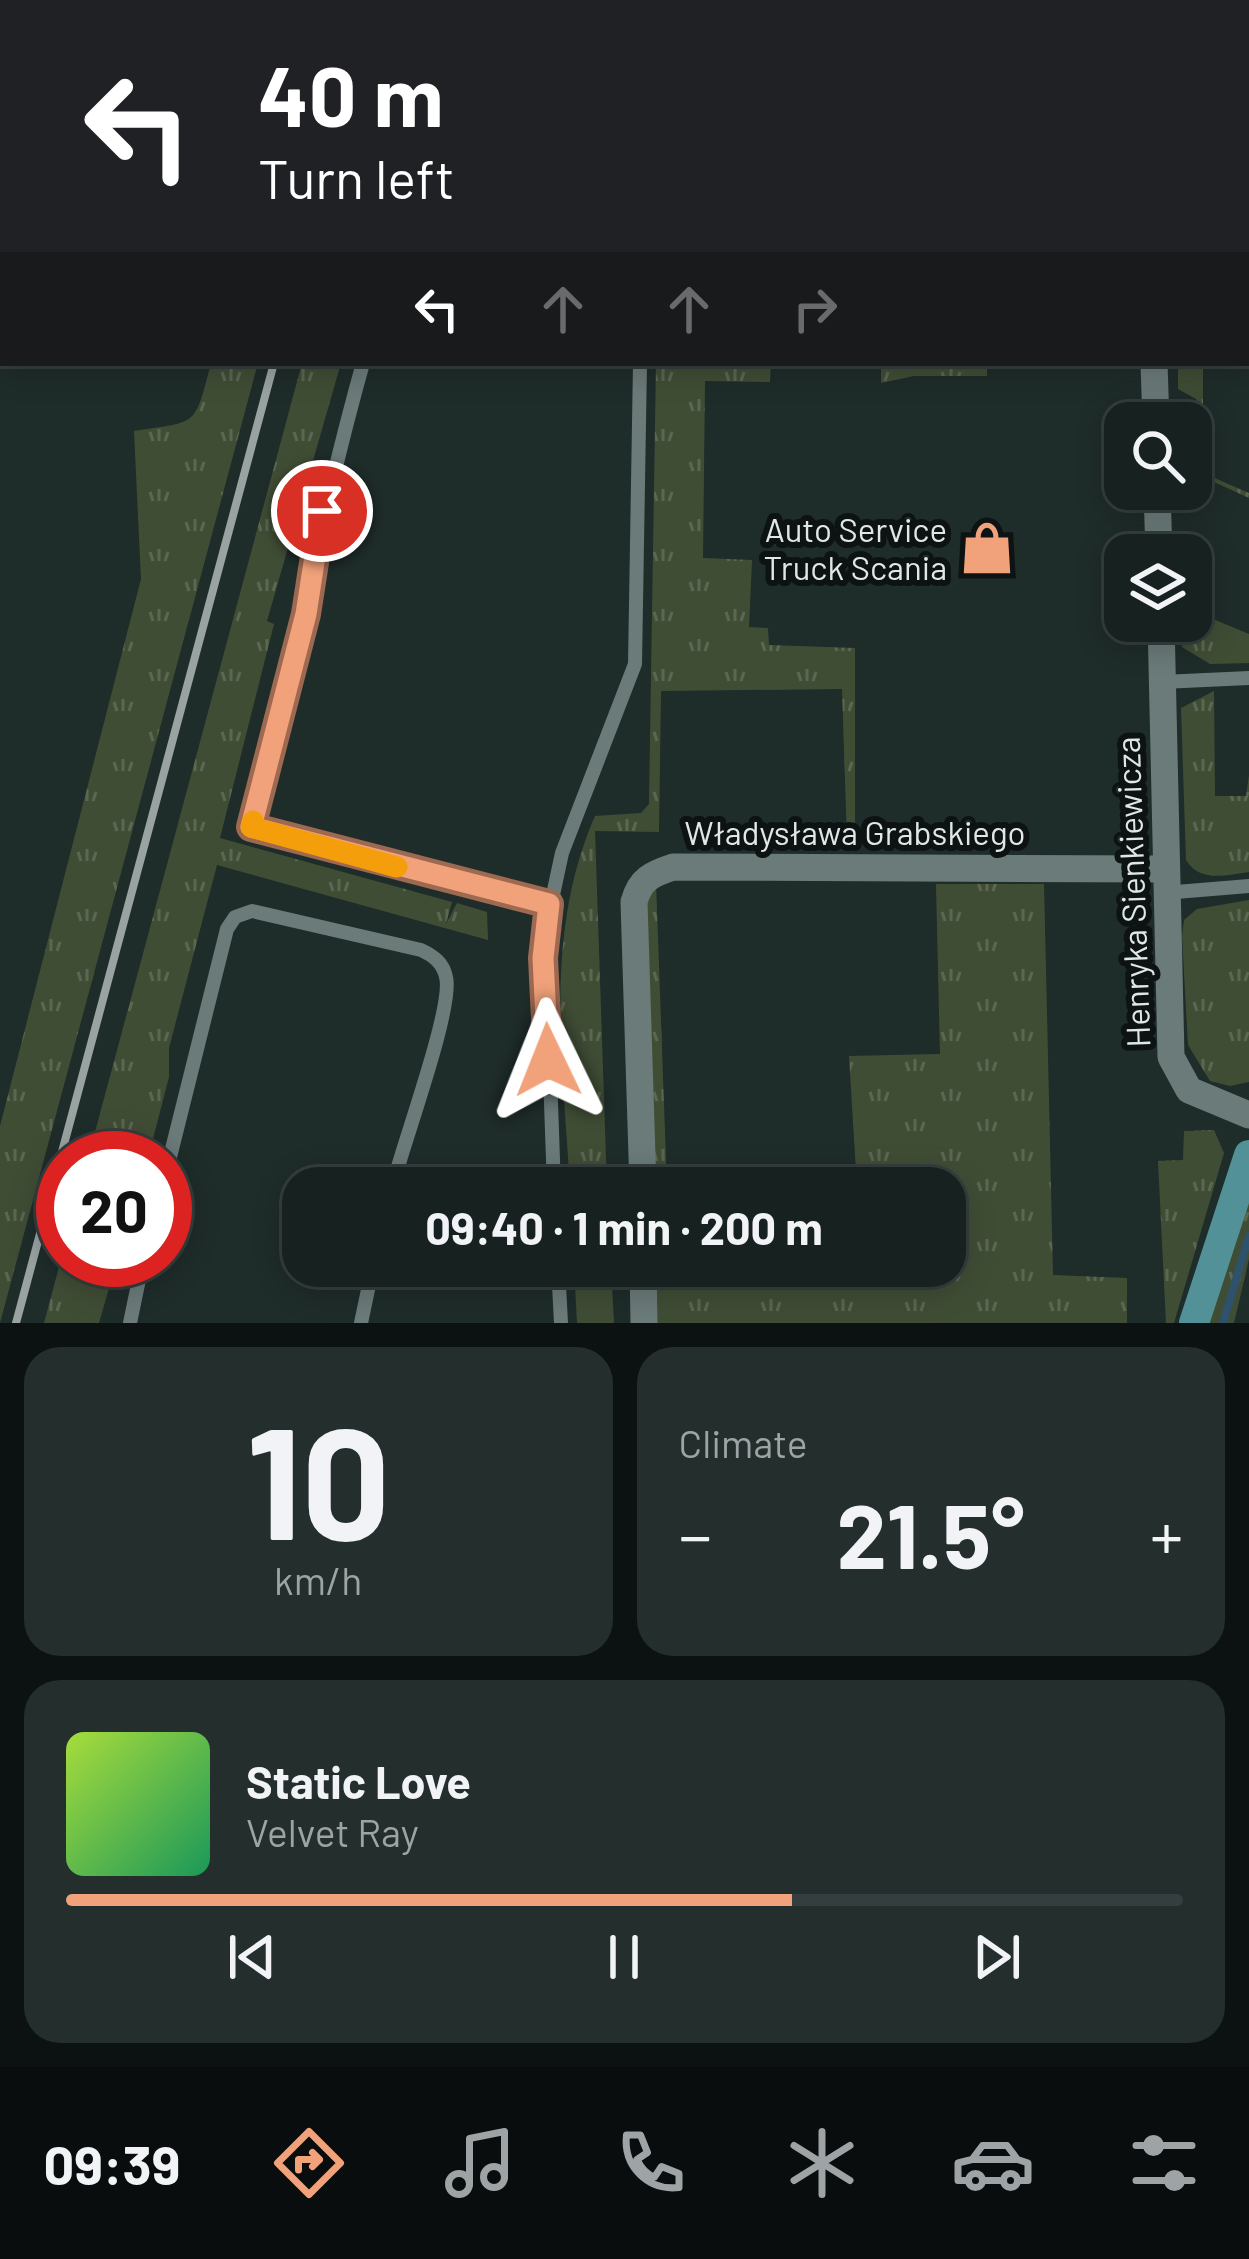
<!DOCTYPE html>
<html lang="en">
<head>
<meta charset="utf-8">
<style>
	body { margin:0; font-family:Barlow,sans-serif; background:#232e2d; color:#f1f3f6; height:100vh; display:flex; flex-direction:column; font-size:45px; white-space:nowrap }
	* { box-sizing:border-box; margin:0 }
	p { font-size:39px; color:#9ea3a5 }
	.icon { flex:none; width:66px; height:66px; fill:none; stroke:currentColor; stroke-width:2; stroke-linecap:round; stroke-linejoin:round }
	.map { position:relative; height:1323px; overflow:hidden }
	.panel { display:flex; flex-direction:column; gap:24px; padding:24px; background:#0c1212; flex:1 }
	.panel>* { flex:none }
	.top-card { position:absolute; left:0px; top:0px; width:1251px; height:366px; box-shadow:0 6px 30px #0003,0 0 0 3px #353e3e; background:#202124; color:#fff; overflow:hidden }
	.tools { position:absolute; left:1104px; top:402px; display:grid; gap:24px }
	.tools a { display:grid; place-items:center; width:108px; height:108px; border-radius:24px; background:#162120; box-shadow:0 6px 30px #0003,0 0 0 3px #353e3e; font-size:60px }
	.speed { position:absolute; left:36px; top:1131px; display:flex; gap:24px; font-size:60px; font-weight:700; text-align:center }
	.speed>* { display:grid; place-content:center; width:156px; height:156px; border-radius:50%; background:#162120; box-shadow:0 6px 30px #0003,0 0 0 3px #353e3e; line-height:1 }
	.speed .limit { border:18px solid #d22; background:#fff; color:#111 }
	.pin { position:absolute; display:grid; place-items:center; width:102px; height:102px; color:#fff; margin:-51px; border:6px solid #fff; border-radius:50%; box-shadow:0 3px 12px #0007 }
	.me { position:absolute; width:132px; margin:-66px; rotate:358deg; stroke-linejoin:round; filter:drop-shadow(0 0 9px #0008) }
	.turn { display:flex; align-items:center; gap:42px; height:252px; padding:0 60px; font-size:54px }
	.turn .icon { width:156px; height:156px; stroke-width:2.5 }
	.turn b { display:block; font-size:84px; line-height:102px }
	.lanes { display:flex; align-items:center; height:114px; padding:0 60px; background:#0003; justify-content:center; gap:60px; direction:ltr }
	.lanes .off { opacity:.35 }
	.big { font-size:90px; font-weight:700; line-height:1.1 }
	.panel .card { flex:1; display:flex; flex-direction:column; justify-content:center; gap:18px; min-width:0; padding:0 42px; border-radius:36px; background:#232e2d }
	.panel .dial { align-items:center; gap:0 }
	.dial b { font-size:156px; line-height:1 }
	.song { display:flex; align-items:center; gap:36px }
	.cover { width:144px; height:144px; border-radius:18px; background:linear-gradient(135deg,hsl(80 70% 55%),hsl(150 70% 35%)) }
	.played { height:12px; border-radius:6px; background:linear-gradient(90deg,#f1a27b 65%,#353e3e 65%) }
	.keys { display:flex; justify-content:space-around; direction:ltr }
	.heat { display:flex; justify-content:space-between; align-items:center; font-size:66px; direction:ltr }
	.panel .tiles { flex:1; display:grid; gap:24px; grid-template-columns:1fr 1fr }
	.card:last-child { grid-column:span 2 }
	.trip { position:absolute; left:282px; top:1167px; width:684px; height:120px; border-radius:36px; background:#162120; box-shadow:0 6px 30px #0003,0 0 0 3px #353e3e; font-weight:700; line-height:120px; text-align:center }
	.tabs { display:flex; height:192px; justify-content:space-around; align-items:center; background:#090d0d; color:#9ea3a5 }
	.tabs .icon { width:84px; height:84px }
	.tabs .active { color:#f1a27b }
	.tabs b { font-size:54px; color:#f1f3f6 }
	.map>svg:first-child { display:block }
	.grass { fill:url(#grass-tufts) }
	.lines { fill:none; stroke-linecap:round; stroke-linejoin:round }
	.stream { stroke:#2e526c; stroke-width:8 }
	.lane { stroke:#6b7b79; stroke-width:14 }
	.street { stroke:#6b7b79; stroke-width:27 }
	.secondary { stroke:#529198; stroke-width:30 }
	.rail { stroke:#99a3a1; stroke-width:8 }
	.route-casing { stroke:#9d6950; stroke-width:30 }
	.route { stroke:#f1a27b; stroke-width:21 }
	.slow { stroke:#f59e0b; stroke-width:21 }
	.labels { text-anchor:middle; dominant-baseline:central; stroke-width:12; stroke-linejoin:round; paint-order:stroke }
	.poi-label { font-size:33px; fill:#dfe8e6; stroke:#0d1312; text-anchor:end }
	.street-label { font-size:33px; fill:#dfe8e6; stroke:#0d1312 }
</style>
</head>
<body>
<div class="map">
<svg width="1249" height="1323" viewBox="0 0 1249 1323">
	<defs>
		<pattern id="grass-tufts" width="24" height="20" patternUnits="userSpaceOnUse" patternTransform="scale(3)"><rect width="24" height="20" fill="#404d35"/><path d="M3 7l-1-3M5 7V3M7 7l1-3M15 17l-1-3M17 17v-4M19 17l1-3" fill="none" stroke="#5b6752"/></pattern>
	</defs>
	<rect width="100%" height="100%" fill="#1e2c2a"/>
	<path class="grass" d="M211,363H258L0,1323V1126L141,579L134,431C200,421 194,427 211,363Z
		M302,363H341L267,621L274,624L220,838L452,902L446,924L457,903L487,912L488,940L217,865L169,1048V1077L148,1158H88Z
		M656,363H771L770,382L705,381L703,558L752,560L749,627L768,628L769,645L855,648V840L847,841L842,689L661,691L659,832L595,831L607,1188H570C563,1063 543,934 595,816L641,813L649,804Z
		M881,363H987V376H914L881,383Z
		M1178,363H1203V473L1249,493V498L1214,482L1191,479V423H1184L1196,412V399L1178,389Z
		M1212,610L1213,619L1249,634V663L1210,664L1182,647L1191,611Z
		M1214,691L1215,796H1246L1249,775V872C1226,875 1200,883 1186,860L1181,708Z
		M656,882L667,1188H647L640,899Z
		M936,884H1044L1053,1275L1127,1278V1323H651L649,1266H945V1188H857L849,1056L940,1054Z
		M1249,900V1082L1230,1086L1210,1081L1188,1045L1182,936L1184,920L1197,909Z
		M1214,1130L1224,1153L1174,1323H1166L1158,1161L1183,1160L1184,1131Z
		M1249,1191V1259L1234,1323H1208Z
		M63,1252V1260H117L99,1323H44Z
		M574,1266H611L614,1323H577Z"/>
	<g class="lines">
		<path class="stream" d="M1223,1323L1249,1236"/>
		<path class="lane" d="M466,3L467,0
			M828,3V0
			M1144,3V0
			M363,363C320,517 291,673 251,827L549,904
			M1162,682L1249,678
			M1164,893L1249,886
			M165,1177L227,929L235,917L252,911L421,950C434,956 443,963 446,977C454,1007 402,1146 392,1188
			M554,1188L545,932L562,853L635,664L640,363
			M558,1266L561,1323
			M130,1323L143,1260
			M361,1323L373,1266"/>
		<path class="street" d="M1123,0L1124,3
			M1154,363L1156,423
			M1157,489L1159,555
			M1161,621L1171,1057L1189,1090L1249,1115
			M643,1188L634,902C640,879 652,874 673,867L1164,869
			M643,1266L644,1323"/>
		<path class="secondary" d="M1194,1323L1249,1155"/>
		<path class="rail" d="M386,3L387,0
			M16,1323L274,363"/>
	</g>
	<g class="lines">
		<defs>
			<path id="route" d="M322,511L306,614L251,827L549,904L543,958L548,1060"/>
		</defs>
		<use href="#route" class="route-casing"/>
		<use href="#route" class="route"/>
		<path class="slow" d="M253,821L251,827L397,867"/>
	</g>
	<defs>
		<symbol id="shop-bare" viewBox="-9 -9 18 18"><path d="M-5-2.5h2.3a2.7 3.5 0 0 1 5.4 0H5L5.5 6h-11ZM-1.5-2.5h3a1.5 2.3 0 0 0-3 0Z" fill="#f1a27b" stroke="#0d1312" stroke-width="2.5" paint-order="stroke"/></symbol>
	</defs>
	<g fill-rule="evenodd">
		<use href="#shop-bare" x="949" y="510" width="76" height="76"/>
	</g>
	<g class="labels">
		<g class="poi-label">
			<text x="947" y="529">Auto Service<tspan x="947" dy="38">Truck Scania</tspan></text>
		</g>
		<g class="street-label">
			<text x="855" y="832">Władysława Grabskiego</text>
			<text transform="translate(1132 892) rotate(-92)">Henryka Sienkiewicza</text>
		</g>
	</g>
</svg>
<div class="tools">
<a><svg class="icon" aria-label="search" viewBox="0 0 24 24"><circle cx="10" cy="10" r="6"/><path d="M15 15l6 6"/></svg></a>
<a><svg class="icon" aria-label="layers" viewBox="0 0 24 24"><path d="M12 4l9 5-9 5-9-5zM3 14l9 5 9-5"/></svg></a>
</div>
<div class="speed"><div class="limit">20</div></div>
<div class="pin" style="left:322px;top:511px;background:#d93025"><svg class="icon" aria-label="arrive" viewBox="0 0 24 24"><path d="M6 21V4h12l-3 4 3 4H6"/></svg></div>
<svg class="me" style="left:548px;top:1060px" viewBox="-20 -20 40 40"><path d="M0-17L14 15 0 8-14 15z" fill="#f1a27b" stroke="#fff" stroke-width="4"/></svg>
<div class="trip">09:40 · 1 min · 200 m</div>
<div class="top-card">
<div class="turn"><svg class="icon" aria-label="left" viewBox="0 0 24 24"><path d="M17 20v-9H6M10 6l-5 5 5 5"/></svg><div><b>40 m</b>Turn left</div></div>
<div class="lanes"><svg class="icon" aria-label="left" viewBox="0 0 24 24"><path d="M17 20v-9H6M10 6l-5 5 5 5"/></svg><svg class="icon off" aria-label="ahead" viewBox="0 0 24 24"><path d="M12 20V5M6 11l6-6 6 6"/></svg><svg class="icon off" aria-label="ahead" viewBox="0 0 24 24"><path d="M12 20V5M6 11l6-6 6 6"/></svg><svg class="icon off" aria-label="right" viewBox="0 0 24 24"><path d="M7 20v-9h11M14 6l5 5-5 5"/></svg></div>
</div>
</div>
<section class="panel">
<div class="tiles">
<div class="card dial"><b>10</b><p>km/h</p></div>
<div class="card"><p>Climate</p>
<div class="heat"><a>−</a><b class="big">21.5°</b><a>+</a></div>
</div>
<div class="card">
<div class="song"><i class="cover"></i><div><b>Static Love</b><p>Velvet Ray</p></div></div>
<div class="played"></div>
<div class="keys"><svg class="icon" aria-label="previous" viewBox="0 0 24 24"><path d="M18 5L8 12l10 7zM5 5v14"/></svg><svg class="icon" aria-label="pause" viewBox="0 0 24 24"><path d="M8 5v14M16 5v14"/></svg><svg class="icon" aria-label="next" viewBox="0 0 24 24"><path d="M6 5l10 7-10 7zM19 5v14"/></svg></div>
</div>
</div>
</section>
<nav class="tabs">
<b>09:39</b>
<svg class="icon active" aria-label="directions" viewBox="0 0 24 24"><path d="M12 3l9 9-9 9-9-9zM9 14v-3h6M13 9l2 2-2 2"/></svg>
<svg class="icon" aria-label="music" viewBox="0 0 24 24"><path d="M9 18V5l10-2v13"/><circle cx="6" cy="18" r="3"/><circle cx="16" cy="16" r="3"/></svg>
<svg class="icon" aria-label="phone" viewBox="0 0 24 24"><path d="M5 4h4l2 5-3 2q2 4 5 5l2-3 5 2v4C11 20 4 13 5 4z"/></svg>
<svg class="icon" aria-label="climate" viewBox="0 0 24 24"><path d="M12 3v18M4 7l16 10M4 17L20 7"/></svg>
<svg class="icon" aria-label="car" viewBox="0 0 24 24"><path d="M5 17H2v-5l4-1 3-4h7l3 4 3 1v5h-3M9 17h6M6 11h13"/><circle cx="7" cy="17" r="2"/><circle cx="17" cy="17" r="2"/></svg>
<svg class="icon" aria-label="filters" viewBox="0 0 24 24"><path d="M4 7h16M4 17h16"/><circle cx="9" cy="7" r="2"/><circle cx="15" cy="17" r="2"/></svg>
</nav>
</body>
</html>
